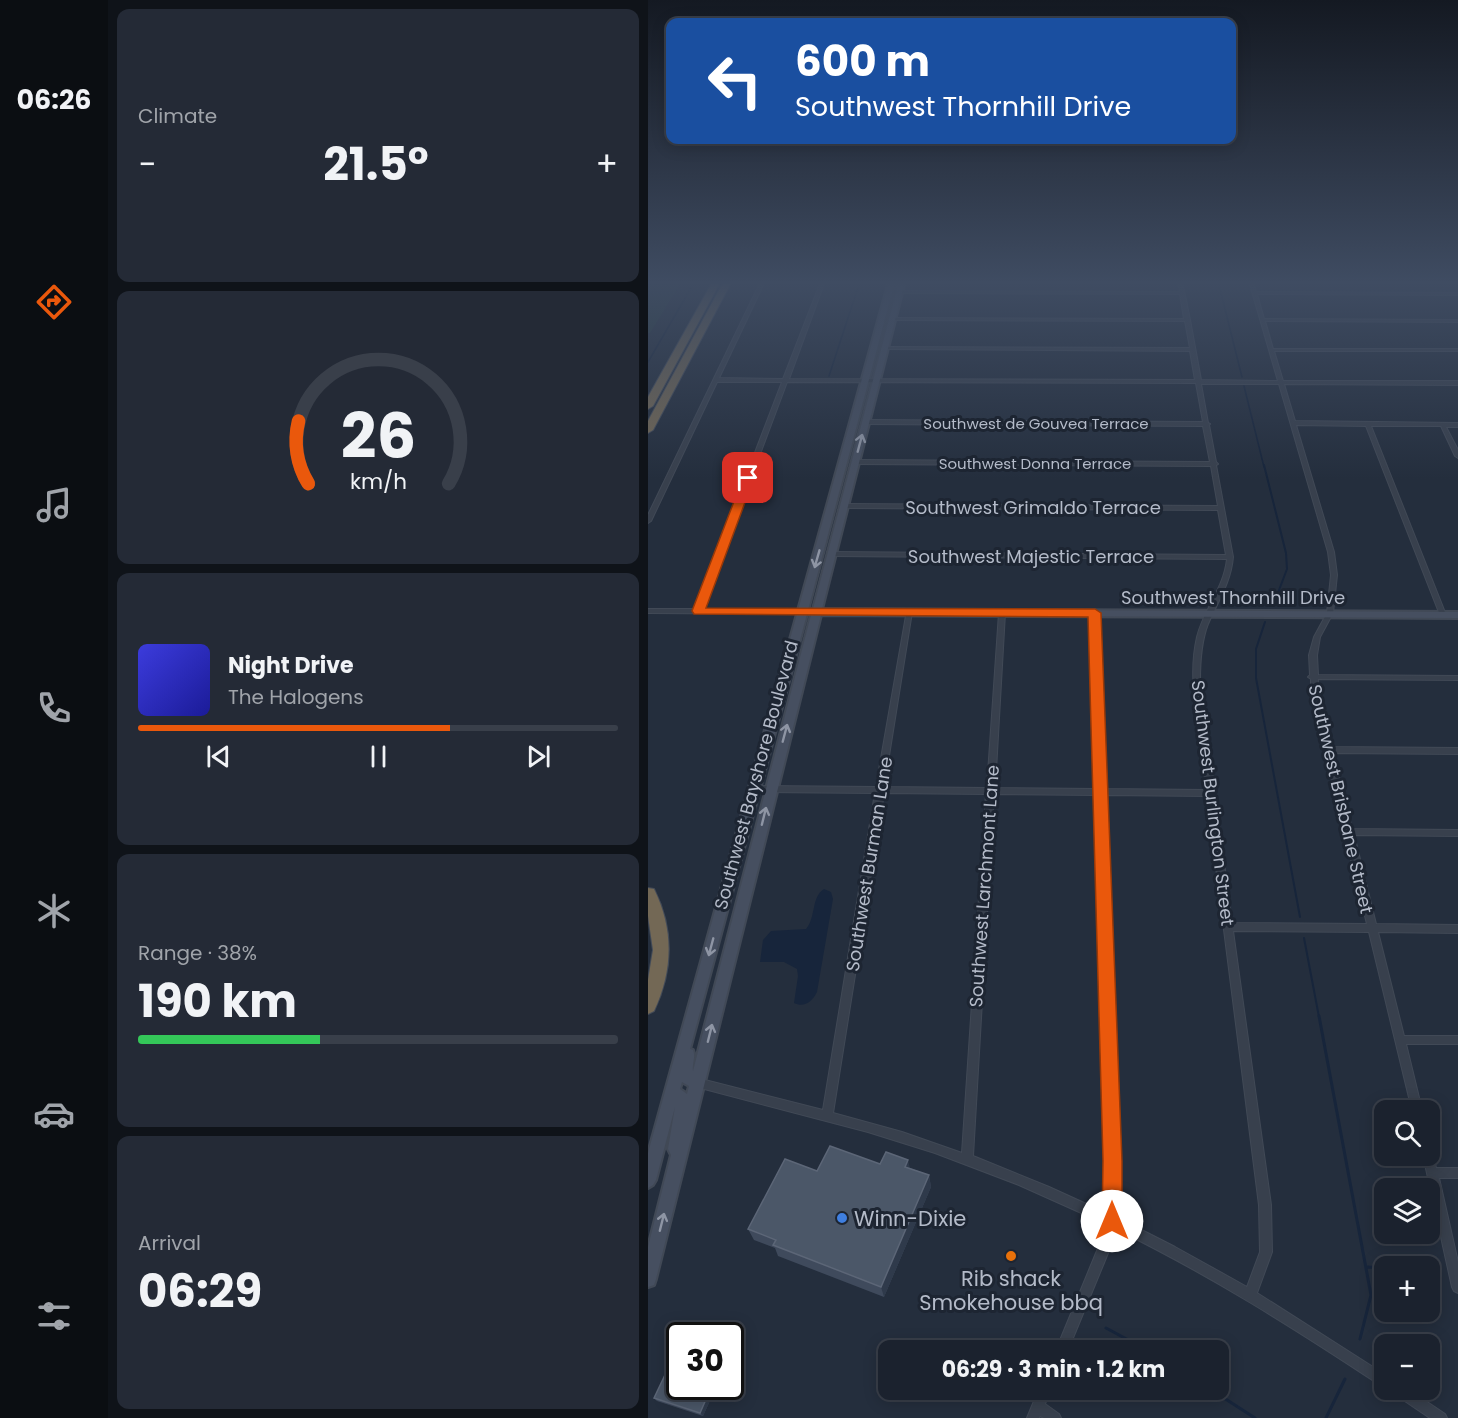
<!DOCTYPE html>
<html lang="en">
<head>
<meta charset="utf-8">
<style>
	body { margin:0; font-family:Poppins,sans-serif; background:#242a36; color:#f1f3f6; height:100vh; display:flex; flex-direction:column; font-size:22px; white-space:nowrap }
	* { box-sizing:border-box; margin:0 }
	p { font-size:20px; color:#a0a4aa }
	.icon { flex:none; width:33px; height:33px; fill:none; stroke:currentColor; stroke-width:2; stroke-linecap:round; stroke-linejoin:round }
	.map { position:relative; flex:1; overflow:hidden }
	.side { display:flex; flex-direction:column; gap:9px; padding:9px; background:#0f1319; width:540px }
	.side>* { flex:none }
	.hud { position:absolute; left:18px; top:18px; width:570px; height:126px; border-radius:12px; box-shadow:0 3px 15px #0003,0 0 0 2px #393f4a; background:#1a4fa0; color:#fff; overflow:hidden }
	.controls { position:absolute; left:726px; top:1100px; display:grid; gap:12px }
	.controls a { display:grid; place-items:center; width:66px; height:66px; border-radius:12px; background:#1b222e; box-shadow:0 3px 15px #0003,0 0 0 2px #393f4a; font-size:30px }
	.speed { position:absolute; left:18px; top:1322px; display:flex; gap:12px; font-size:30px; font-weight:700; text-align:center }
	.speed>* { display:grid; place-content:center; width:78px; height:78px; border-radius:50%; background:#1b222e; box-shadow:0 3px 15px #0003,0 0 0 2px #393f4a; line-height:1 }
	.speed .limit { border:3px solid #111; border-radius:9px; background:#fff; color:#111 }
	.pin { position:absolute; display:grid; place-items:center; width:51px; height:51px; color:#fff; margin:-26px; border-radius:12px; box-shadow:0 3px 9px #0006 }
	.me { position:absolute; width:66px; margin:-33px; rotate:0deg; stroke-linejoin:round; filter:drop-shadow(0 0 4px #0008) }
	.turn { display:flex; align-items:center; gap:21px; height:126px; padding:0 30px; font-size:27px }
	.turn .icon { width:78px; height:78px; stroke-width:2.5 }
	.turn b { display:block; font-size:42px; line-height:51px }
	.big { font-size:45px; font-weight:700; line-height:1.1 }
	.side .card { flex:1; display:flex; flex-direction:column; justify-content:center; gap:9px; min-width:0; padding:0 21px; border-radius:12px; background:#242a36 }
	.side .dial { align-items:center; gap:0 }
	.dial svg { height:156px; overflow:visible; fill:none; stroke:#393f4a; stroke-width:7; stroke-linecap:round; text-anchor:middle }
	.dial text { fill:#f1f3f6; stroke:none }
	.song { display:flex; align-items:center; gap:18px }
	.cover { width:72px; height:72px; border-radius:9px; background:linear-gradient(135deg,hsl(240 70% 55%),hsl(240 70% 35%)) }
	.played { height:6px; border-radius:3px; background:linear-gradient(90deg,#ea580c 65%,#393f4a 65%) }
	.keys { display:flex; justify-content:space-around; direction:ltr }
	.heat { display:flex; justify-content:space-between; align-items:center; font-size:33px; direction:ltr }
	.charge { height:9px; border-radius:4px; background:linear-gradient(90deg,#34c759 38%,#393f4a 0) }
	.trip { position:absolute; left:230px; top:1340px; width:351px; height:60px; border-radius:12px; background:#1b222e; box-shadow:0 3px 15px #0003,0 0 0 2px #393f4a; font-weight:700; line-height:60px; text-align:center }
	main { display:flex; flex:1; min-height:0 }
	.dock { display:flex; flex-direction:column; width:108px; justify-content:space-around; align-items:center; background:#0b0e12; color:#a0a4aa }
	.dock .icon { width:42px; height:42px }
	.dock .current { color:#ea580c }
	.dock b { font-size:27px; color:#f1f3f6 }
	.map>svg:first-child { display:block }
	.green { fill:#263b3e }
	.water { fill:#17253b }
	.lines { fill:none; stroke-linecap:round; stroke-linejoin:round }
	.stream-far2 { stroke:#17253b; stroke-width:1.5 }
	.stream-far1 { stroke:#17253b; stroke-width:2 }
	.stream { stroke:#17253b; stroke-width:3 }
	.street-casing { stroke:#414956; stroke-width:2 }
	.secondary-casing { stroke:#414956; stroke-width:4 }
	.highway-casing { stroke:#434b58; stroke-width:2 }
	.street { fill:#38404d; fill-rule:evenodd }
	.secondary { fill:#464f60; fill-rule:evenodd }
	.highway { fill:#736855; fill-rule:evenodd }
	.wall { fill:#3f4a5c }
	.shaded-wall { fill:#2f3a4b }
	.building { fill:#4b5768; stroke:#5c6677; stroke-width:1.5 }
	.oneway { stroke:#8e95a4 }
	.route { fill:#ea580c; stroke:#983908; stroke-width:1.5 }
	.shop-dot { fill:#3f7fe0; stroke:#1d2532; stroke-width:2 }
	.food-dot { fill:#e8710a; stroke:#1d2532; stroke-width:2 }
	.labels { text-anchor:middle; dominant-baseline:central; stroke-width:6; stroke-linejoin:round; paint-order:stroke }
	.far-street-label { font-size:15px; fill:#b4bbc9; stroke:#1d2532 }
	.street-label { font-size:18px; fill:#b4bbc9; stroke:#1d2532 }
	.near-poi-label { font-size:21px; fill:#b4bbc9; stroke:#1d2532; text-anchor:start }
</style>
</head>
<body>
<main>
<nav class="dock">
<b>06:26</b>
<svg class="icon current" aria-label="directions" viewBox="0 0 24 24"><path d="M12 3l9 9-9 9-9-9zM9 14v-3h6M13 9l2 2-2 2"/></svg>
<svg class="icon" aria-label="music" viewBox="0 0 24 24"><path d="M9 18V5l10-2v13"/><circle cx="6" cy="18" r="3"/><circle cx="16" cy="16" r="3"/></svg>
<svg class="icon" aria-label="phone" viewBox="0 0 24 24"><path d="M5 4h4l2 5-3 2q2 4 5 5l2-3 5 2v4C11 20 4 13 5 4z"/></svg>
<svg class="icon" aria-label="climate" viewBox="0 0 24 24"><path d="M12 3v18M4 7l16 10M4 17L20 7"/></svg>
<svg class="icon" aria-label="car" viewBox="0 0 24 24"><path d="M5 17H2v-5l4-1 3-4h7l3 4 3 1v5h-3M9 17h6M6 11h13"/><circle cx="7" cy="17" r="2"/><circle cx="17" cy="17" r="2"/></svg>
<svg class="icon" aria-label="filters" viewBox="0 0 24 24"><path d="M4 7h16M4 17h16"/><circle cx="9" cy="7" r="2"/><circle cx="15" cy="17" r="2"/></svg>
</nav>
<section class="side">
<div class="card"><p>Climate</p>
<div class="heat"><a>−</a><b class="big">21.5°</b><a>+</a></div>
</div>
<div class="card dial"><svg viewBox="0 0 100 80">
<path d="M14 69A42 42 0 1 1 86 69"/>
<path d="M14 69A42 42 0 0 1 9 37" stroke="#ea580c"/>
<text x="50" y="56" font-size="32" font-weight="700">26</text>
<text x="50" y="72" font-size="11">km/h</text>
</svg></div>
<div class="card">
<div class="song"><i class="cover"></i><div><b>Night Drive</b><p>The Halogens</p></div></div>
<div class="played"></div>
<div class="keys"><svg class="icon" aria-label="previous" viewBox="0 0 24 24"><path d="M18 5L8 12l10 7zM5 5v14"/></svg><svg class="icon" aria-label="pause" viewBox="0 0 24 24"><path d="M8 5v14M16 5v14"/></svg><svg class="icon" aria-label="next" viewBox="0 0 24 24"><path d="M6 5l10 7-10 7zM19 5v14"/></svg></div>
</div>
<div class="card"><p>Range · 38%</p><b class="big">190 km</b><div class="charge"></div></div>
<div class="card"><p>Arrival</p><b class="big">06:29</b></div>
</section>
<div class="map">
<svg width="810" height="1418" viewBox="0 0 810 1418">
	<rect width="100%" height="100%" fill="#242e3d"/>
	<path class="green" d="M0,281H34L2,333H0Z"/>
	<path class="water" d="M176,889L183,892L185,899L169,992C164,1002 156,1008 146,1003L150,976L149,969L136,962H112L115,940L123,931L158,929C168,918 163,897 176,889Z"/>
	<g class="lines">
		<path class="stream-far2" d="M570,281L594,377
			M0,362L47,281
			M181,376L212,281
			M596,386L616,467"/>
		<path class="stream-far1" d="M616,465L638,553L639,569L625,606
			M617,622L608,649V678L652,917
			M656,938L671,1017"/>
		<path class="stream" d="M671,1016L723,1295L712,1339
			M719,1267L736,1268
			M458,1328L499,1350
			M562,1389L607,1418
			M678,1418L697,1379"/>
		<defs>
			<path id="street" d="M113,281H117L71,378L135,379L173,281H177L141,379L547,380L542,351L237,349L235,348L237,347L542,348L537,321L244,320L242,319L244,318L536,319L532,294L249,293V291H251L532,292L530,281H534L542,320L553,380L630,381L601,281H605L608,292L810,293V295L609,294L616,319L810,320V322L617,321L625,349H810V351H626L635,381H810V385L636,384L647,421L810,423V427H798L810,450V458L807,456L793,426H723L798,615L795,617L792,615L718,426L648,425L686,552L689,575L685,613L672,637L669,655L670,675L810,676V680L670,679L671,696L684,747L810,748V754L685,753L704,829L810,830V836L706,835L728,924L810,925V933L730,932L756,1036H810V1044H758L774,1110H764L721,932L585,931L623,1205L624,1252L609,1293L736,1374V1387L732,1385C646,1328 560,1274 468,1229L465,1241L420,1350H408L453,1241L458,1224L371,1185L287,1153L220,1132L45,1086L44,1083L45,1080L49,1078L175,1110L227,793L106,792L103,791L102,789L103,787L106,786L228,787L259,610H263L264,612L236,787L339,788L351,613L354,611L357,613L347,788L448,789L444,613L447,611L450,613L456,789L558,790C556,768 553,747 550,725C546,694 542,668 549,637C556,609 576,588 579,559L184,556L181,554L184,552L578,555L570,510L196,508L193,506L196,504L570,506L563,466L207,464L204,462L207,460L562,462L555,426L218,424L215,422L218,420L555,422L548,383L139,382L54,609L154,610L157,612L154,614L0,613V609H47L134,382H69L3,521L0,523V515ZM553,384H631L680,552L683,575L679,613L666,637L661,655L662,675L660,677L663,679V696L719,924L584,923L552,681C552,662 553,642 560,624C570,601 583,582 585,557L568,465L570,464L568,462L561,425L562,424L560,423ZM236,793L338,794L314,1153L254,1132L185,1113ZM346,794L449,795L459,1161L458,1213L401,1187L325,1156ZM457,795L559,796L611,1205L612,1252L599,1287L527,1247L470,1218L469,1161Z
				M782,1150L784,1151L788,1168H810V1178H791L810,1262V1293L806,1291L804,1287L775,1155H782Z
				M391,1389H403L397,1404L411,1414L413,1418H396L392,1416L391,1418H379Z
				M743,1389H760L797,1414L799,1418H782L745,1393Z"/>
			<path id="secondary" d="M241,281H247L160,610L165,609L251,281H257L174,609L810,612V618L173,615L8,1279L6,1285L0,1287V1247L23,1155L20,1149L27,1107L8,1180L5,1185L0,1188V1153ZM159,614L163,615L45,1071C44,1063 48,1057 45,1050L42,1049ZM34,1082L41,1086L39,1094L32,1089Z"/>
			<path id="highway" d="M65,281H73L5,406L0,409V397Z
				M76,281H84L5,430L0,433V421Z
				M0,888L6,889C26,929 25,971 6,1011L0,1014V980L5,950L0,916Z"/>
		</defs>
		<use href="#street" class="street-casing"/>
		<use href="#secondary" class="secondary-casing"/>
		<use href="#highway" class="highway-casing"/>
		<use href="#street" class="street"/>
		<use href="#secondary" class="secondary"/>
		<use href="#highway" class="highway"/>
	</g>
	<path class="wall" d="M232,1164L262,1168L281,1175L283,1187L236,1297L130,1256L127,1248L106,1240L100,1229L169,1171Z
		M65,1394L55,1416L9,1401L6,1398Z"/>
	<path class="shaded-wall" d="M260,1160L263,1173L257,1167Z
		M281,1175L283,1187L236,1297L233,1287Z
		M62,1390L65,1394L55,1416L52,1413Z"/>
	<path class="building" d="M182,1146L232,1164L238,1152L260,1160L257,1167L281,1175L233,1287L125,1245L128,1240L100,1229L137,1159L169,1171Z
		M17,1375L32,1380V1386H50L62,1390L52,1413L6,1398Z"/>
	<defs><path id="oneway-shaft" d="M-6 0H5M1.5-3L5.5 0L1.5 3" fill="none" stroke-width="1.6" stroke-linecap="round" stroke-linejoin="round" transform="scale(1.5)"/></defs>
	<g class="oneway">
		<use href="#oneway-shaft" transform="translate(212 443) rotate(-75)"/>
		<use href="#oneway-shaft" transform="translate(169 559) rotate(106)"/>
		<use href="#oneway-shaft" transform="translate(137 733) rotate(-75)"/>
		<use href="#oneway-shaft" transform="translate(116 816) rotate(-76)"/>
		<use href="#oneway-shaft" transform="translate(63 947) rotate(105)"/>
		<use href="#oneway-shaft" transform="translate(62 1033) rotate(-76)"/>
		<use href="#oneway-shaft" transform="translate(14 1222) rotate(-76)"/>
	</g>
	<linearGradient id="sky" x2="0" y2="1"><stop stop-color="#141922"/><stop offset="0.59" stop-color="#3f4c62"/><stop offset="1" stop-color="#3f4c62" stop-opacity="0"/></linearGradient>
	<rect width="810" height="479" fill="url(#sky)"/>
	<path class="route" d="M100,475L106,478L58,608L447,609L453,613L474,1161V1221L471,1228L464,1231L457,1228L454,1221L455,1161L440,617L46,614L44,611L95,478Z"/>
	<circle class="shop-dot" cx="194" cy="1218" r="6"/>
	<circle class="food-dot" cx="363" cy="1256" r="6"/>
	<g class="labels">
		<g class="far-street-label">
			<text x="388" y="423">Southwest de Gouvea Terrace</text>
			<text x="387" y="463">Southwest Donna Terrace</text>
		</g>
		<g class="street-label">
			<text x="385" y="507">Southwest Grimaldo Terrace</text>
			<text x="383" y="556">Southwest Majestic Terrace</text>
			<text x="585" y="597">Southwest Thornhill Drive</text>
			<text transform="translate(108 775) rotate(-75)">Southwest Bayshore Boulevard</text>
			<text transform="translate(693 799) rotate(77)">Southwest Brisbane Street</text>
			<text transform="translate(565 803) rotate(83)">Southwest Burlington Street</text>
			<text transform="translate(221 864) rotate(-81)">Southwest Burman Lane</text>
			<text transform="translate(336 886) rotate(-86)">Southwest Larchmont Lane</text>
		</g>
		<g class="near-poi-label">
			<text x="206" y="1218">Winn-Dixie</text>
			<text x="363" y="1278" text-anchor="middle">Rib shack<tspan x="363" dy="24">Smokehouse bbq</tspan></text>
		</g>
	</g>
</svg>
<div class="controls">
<a><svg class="icon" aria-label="search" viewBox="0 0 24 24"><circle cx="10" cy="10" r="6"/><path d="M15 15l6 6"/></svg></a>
<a><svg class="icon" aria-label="layers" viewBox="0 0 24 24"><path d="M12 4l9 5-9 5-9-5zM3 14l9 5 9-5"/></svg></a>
<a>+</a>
<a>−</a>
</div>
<div class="speed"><div class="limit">30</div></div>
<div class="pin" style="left:100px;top:478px;background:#d93025"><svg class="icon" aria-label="arrive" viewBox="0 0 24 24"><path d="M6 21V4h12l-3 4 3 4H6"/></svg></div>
<svg class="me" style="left:464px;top:1221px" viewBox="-20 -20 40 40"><circle r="19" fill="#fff"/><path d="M0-13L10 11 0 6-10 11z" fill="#ea580c"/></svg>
<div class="trip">06:29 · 3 min · 1.2 km</div>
<div class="hud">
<div class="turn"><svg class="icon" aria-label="left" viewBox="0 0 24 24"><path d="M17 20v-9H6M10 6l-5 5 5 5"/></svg><div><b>600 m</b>Southwest Thornhill Drive</div></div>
</div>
</div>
</main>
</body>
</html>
